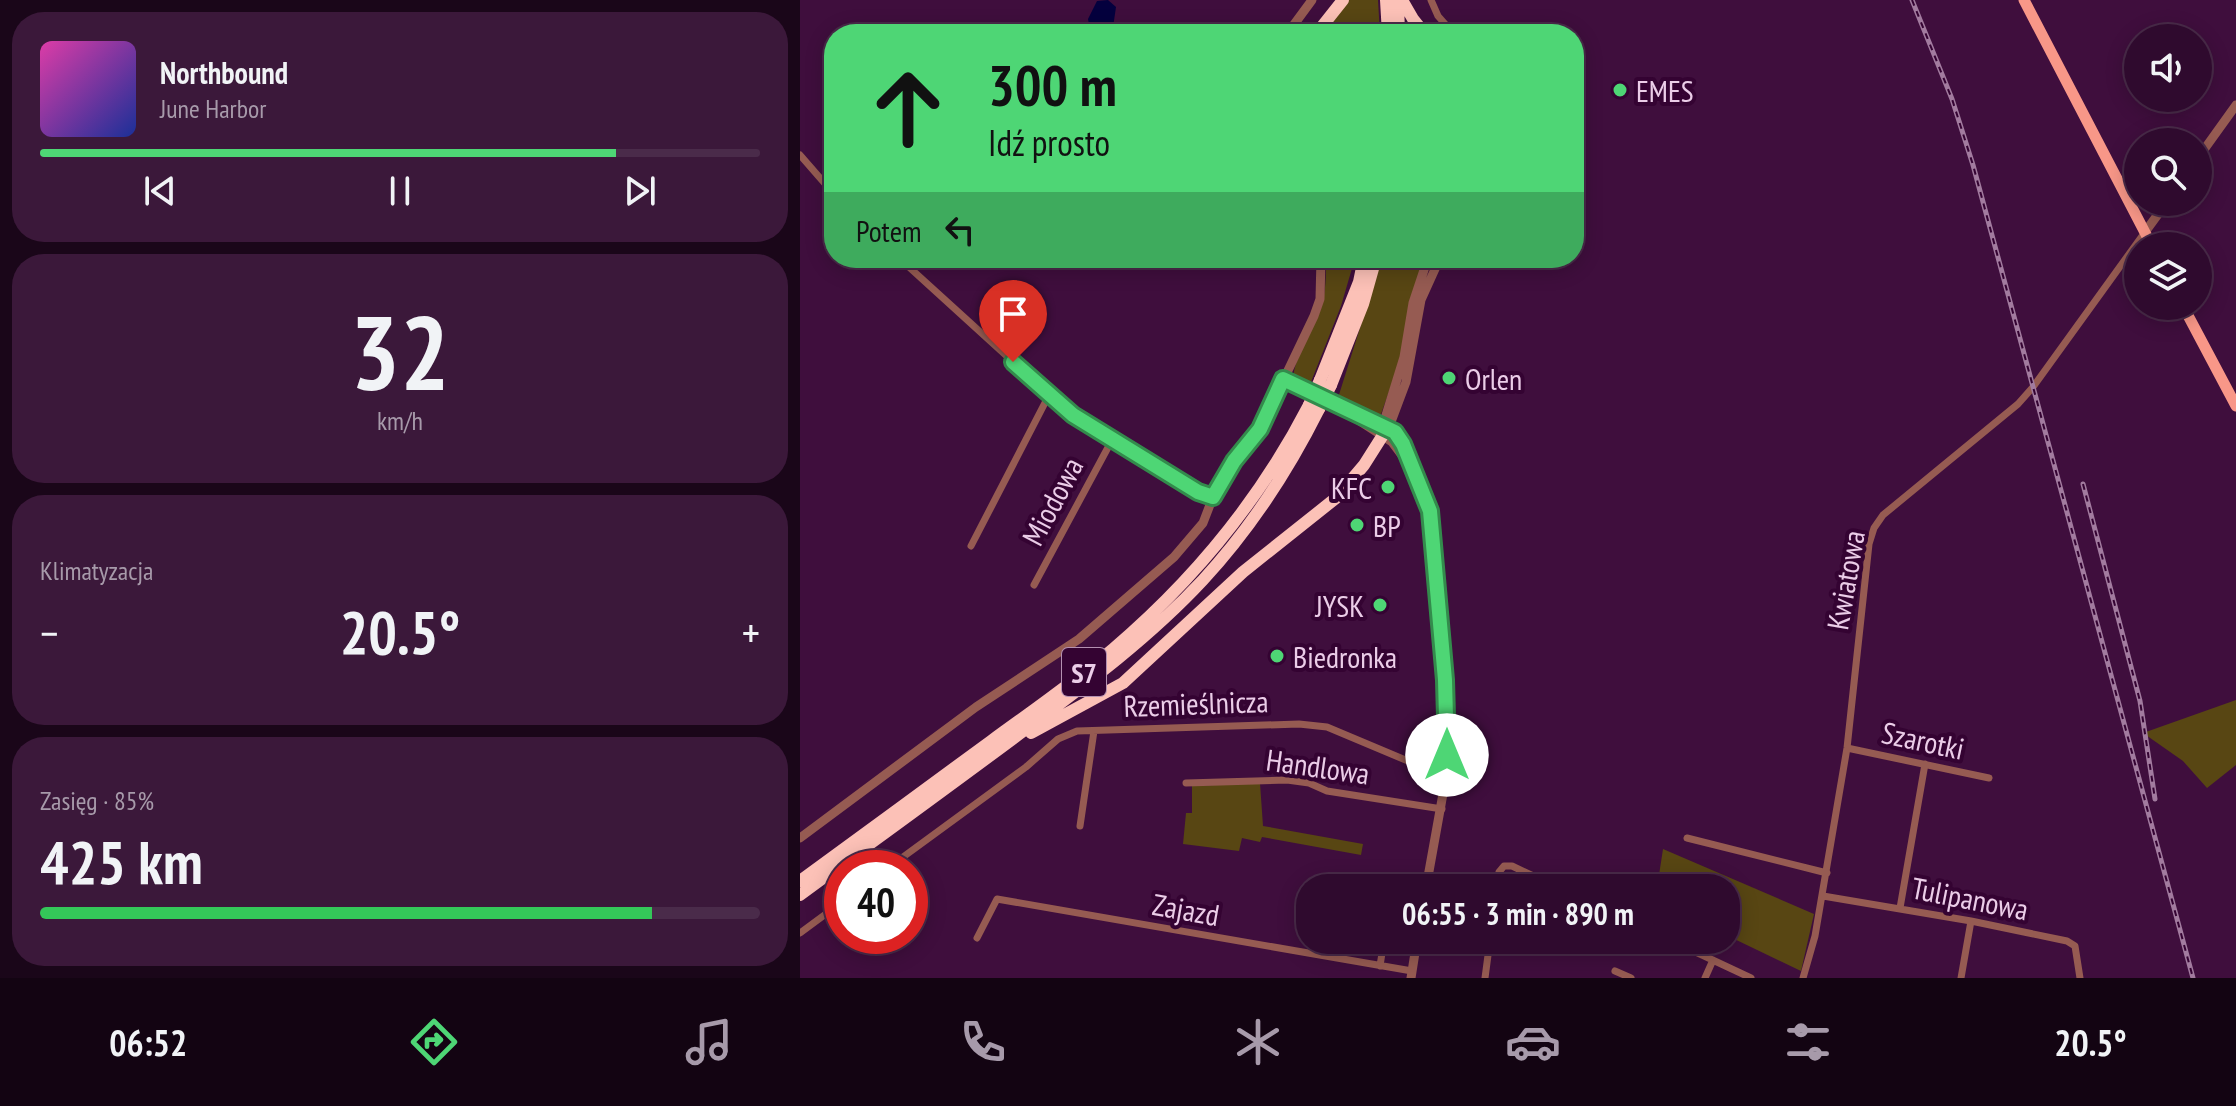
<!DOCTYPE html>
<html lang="pl">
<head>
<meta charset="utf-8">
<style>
	body { margin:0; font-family:"PT Sans Narrow",sans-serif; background:#3b183a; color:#f1f3f6; height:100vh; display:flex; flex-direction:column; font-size:30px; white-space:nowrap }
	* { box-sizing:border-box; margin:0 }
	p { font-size:26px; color:#a79aaa }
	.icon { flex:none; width:44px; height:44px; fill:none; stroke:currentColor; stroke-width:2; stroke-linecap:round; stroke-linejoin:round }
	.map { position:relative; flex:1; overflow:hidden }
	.details { display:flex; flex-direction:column; gap:12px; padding:12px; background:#1a0619; width:800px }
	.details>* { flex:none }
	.hud { position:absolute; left:24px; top:24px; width:760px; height:244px; border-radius:32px; box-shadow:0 4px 20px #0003,0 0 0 2px #4a2b4a; background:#4ed675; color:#111; overflow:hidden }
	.tools { position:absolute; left:1324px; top:24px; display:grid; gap:16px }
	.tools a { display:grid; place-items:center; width:88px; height:88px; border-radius:50%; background:#2f0a2e; box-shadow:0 4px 20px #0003,0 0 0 2px #4a2b4a; font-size:40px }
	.speed { position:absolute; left:24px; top:850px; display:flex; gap:16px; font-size:40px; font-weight:700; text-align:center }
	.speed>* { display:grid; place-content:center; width:104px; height:104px; border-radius:50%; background:#2f0a2e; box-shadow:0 4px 20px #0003,0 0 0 2px #4a2b4a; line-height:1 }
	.speed .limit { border:12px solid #d22; background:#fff; color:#111 }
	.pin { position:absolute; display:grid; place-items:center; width:68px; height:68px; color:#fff; margin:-82px -34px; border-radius:50% 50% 50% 0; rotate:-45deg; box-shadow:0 0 8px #0007 }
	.pin .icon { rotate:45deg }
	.me { position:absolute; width:88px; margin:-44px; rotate:0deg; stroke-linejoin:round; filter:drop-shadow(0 0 6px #0008) }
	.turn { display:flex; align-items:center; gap:28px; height:168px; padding:0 32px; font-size:36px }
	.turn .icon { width:104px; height:104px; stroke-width:2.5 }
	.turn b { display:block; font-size:56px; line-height:68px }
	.then { display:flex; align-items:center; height:76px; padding:0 32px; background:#0003; gap:16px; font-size:30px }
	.big { font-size:60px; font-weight:800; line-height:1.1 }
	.details .widget { flex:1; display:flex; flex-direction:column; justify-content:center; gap:12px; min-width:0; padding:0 28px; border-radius:32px; background:#3b183a }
	.details .dial { align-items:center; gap:0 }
	.dial b { font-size:104px; line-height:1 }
	.song { display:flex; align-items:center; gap:24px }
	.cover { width:96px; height:96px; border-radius:12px; background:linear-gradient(135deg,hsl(320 70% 55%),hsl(230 70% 35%)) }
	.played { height:8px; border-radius:4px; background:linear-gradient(90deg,#4ed675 80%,#4a2b4a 80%) }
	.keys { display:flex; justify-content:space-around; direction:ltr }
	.heat { display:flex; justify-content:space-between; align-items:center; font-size:44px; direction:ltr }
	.charge { height:12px; border-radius:6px; background:linear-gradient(90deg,#34c759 85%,#4a2b4a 0) }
	.trip { position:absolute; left:496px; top:874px; width:444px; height:80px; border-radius:32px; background:#2f0a2e; box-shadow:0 4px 20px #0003,0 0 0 2px #4a2b4a; font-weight:800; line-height:80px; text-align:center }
	.dock { display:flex; height:128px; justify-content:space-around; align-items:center; background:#130412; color:#a79aaa }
	.dock .icon { width:56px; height:56px }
	.dock .selected { color:#4ed675 }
	.dock b { font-size:36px; color:#f1f3f6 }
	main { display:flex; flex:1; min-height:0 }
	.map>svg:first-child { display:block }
	.green { fill:#584613 }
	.water { fill:#04003e }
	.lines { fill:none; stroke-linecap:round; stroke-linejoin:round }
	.minor { stroke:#965b52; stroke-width:7 }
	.tertiary { stroke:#965b52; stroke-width:9 }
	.primary { stroke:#f89788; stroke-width:11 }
	.motorway { stroke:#fcc1b7; stroke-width:12 }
	.rail-casing { stroke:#a27b9f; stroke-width:5 }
	.rail { stroke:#340332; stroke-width:2; stroke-dasharray:6; stroke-linecap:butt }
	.motorway-bridge { stroke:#fcc1b7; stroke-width:12 }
	.route-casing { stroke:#338b4c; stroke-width:20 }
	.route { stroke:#4ed675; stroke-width:14 }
	.poi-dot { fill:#4ed675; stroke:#340332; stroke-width:3 }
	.labels { text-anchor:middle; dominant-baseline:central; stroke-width:8; stroke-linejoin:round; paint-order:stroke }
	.shield { fill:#340332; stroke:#b490b1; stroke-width:2 }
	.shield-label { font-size:28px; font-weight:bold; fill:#ebcde8 }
	.poi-label { font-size:30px; fill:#ebcde8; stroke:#340332; text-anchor:start }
	.street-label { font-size:30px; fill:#ebcde8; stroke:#340332 }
</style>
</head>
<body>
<main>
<section class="details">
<div class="widget">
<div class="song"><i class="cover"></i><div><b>Northbound</b><p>June Harbor</p></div></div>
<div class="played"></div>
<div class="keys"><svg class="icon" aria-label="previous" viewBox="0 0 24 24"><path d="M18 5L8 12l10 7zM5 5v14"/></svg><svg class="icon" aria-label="pause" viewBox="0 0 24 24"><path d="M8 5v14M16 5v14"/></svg><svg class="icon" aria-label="next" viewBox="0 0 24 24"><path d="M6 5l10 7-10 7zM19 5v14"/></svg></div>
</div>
<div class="widget dial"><b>32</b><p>km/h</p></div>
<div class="widget"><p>Klimatyzacja</p>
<div class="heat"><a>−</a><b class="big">20.5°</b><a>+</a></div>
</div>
<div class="widget"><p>Zasięg · 85%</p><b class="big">425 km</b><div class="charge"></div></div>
</section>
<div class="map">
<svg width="1436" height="978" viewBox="0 0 1436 978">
	<rect width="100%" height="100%" fill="#3f0e3d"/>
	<path class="green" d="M549,0H578L580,34H521Z
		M526,258H555L541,306L509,387L494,378C491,363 516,326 521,308C526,293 526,274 526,258Z
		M582,258H625L601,358L581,414L571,417L537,401Z
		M1436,700V765L1407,788L1383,761L1343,733Z
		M460,783L463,826L563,844L561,855L462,837L460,842L442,838L439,851L383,844L386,813H392V786Z
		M863,849L1014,914L1001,971L926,935V888H857Z"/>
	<path class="water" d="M308,0L316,7L312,34H291L288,19L297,1Z"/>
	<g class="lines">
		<path class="minor" d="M631,0L638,16L654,34
			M0,155L34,194
			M99,258L265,409L398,492L413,497
			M171,546L249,395
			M234,585L312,440
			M1047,748L1189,778
			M386,783L487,780L509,783L527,791L642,809
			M280,826L294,731
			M887,838L1027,873
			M88,868L226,767L258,739L277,731L499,724L527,727L646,777
			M697,888L699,872L704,866H712L759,888
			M1023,896L1171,921L1267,941L1275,946L1280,978
			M1100,908L1125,764
			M0,933L42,902
			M177,938L197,899L612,971
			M870,940L951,978
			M580,966L584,940
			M815,971L831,978
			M685,978L690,940
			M905,978L913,960
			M1003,978L1015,936L1047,748L1069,544L1074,528L1083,515L1218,404L1233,387L1345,232
			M1161,978L1171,921"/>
		<path class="tertiary" d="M487,34L512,0
			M1398,158L1436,105
			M1345,232L1367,202
			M483,379L595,432L603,444L630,511L645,680L646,777L626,888
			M555,418L592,442L604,458
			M582,428L604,357L613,303L628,258
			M588,430L606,382L621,300L640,258
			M0,838L176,707L279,639L374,557L403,523L413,497L434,461L460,429L514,316L520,299L521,258
			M611,978L617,940"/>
		<path class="primary" d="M1224,0L1352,246
			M1383,306L1436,406"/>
		<path class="motorway" d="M586,0L588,34
			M598,0L599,34
			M602,0L613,19L625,34
			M516,34L543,0
			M520,380L559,282L564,258
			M531,385L563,304L576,258
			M231,733L323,683L443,572L536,498L564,465L583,435
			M0,881C64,834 127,788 191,741C232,711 274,682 313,649C394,580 460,500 509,405
			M0,895C75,840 151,785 226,729C288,683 350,637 403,580C450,529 488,471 519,409"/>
		<defs>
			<path id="rail" d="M1112,0L1152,99L1173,165L1393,978
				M1283,484L1340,701L1355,799"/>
		</defs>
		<use href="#rail" class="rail-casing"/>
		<use href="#rail" class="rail"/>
		<path class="motorway-bridge" d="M509,405L520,380
			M519,409L531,385"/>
	</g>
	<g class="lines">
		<defs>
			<path id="route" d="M213,362L273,415L398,492L413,497L434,461L460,429L483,379L595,432L603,444L630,511L645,680L647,755"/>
		</defs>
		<use href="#route" class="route-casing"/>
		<use href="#route" class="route"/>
	</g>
	<g class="poi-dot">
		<circle cx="820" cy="90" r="8"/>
		<circle cx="649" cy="378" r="8"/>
		<circle cx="588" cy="487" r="8"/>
		<circle cx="557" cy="525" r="8"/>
		<circle cx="580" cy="605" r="8"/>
		<circle cx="477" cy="656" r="8"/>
	</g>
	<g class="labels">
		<rect class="shield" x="262" y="648" width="44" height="48" rx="6"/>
		<g class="shield-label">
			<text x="284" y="672">S7</text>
		</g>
		<g class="poi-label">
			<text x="836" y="90">EMES</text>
			<text x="665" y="378">Orlen</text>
			<text x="572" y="487" text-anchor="end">KFC</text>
			<text x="573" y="525">BP</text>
			<text x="564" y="605" text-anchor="end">JYSK</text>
			<text x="493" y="656">Biedronka</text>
		</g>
		<g class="street-label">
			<text transform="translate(252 501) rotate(-62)">Miodowa</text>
			<text transform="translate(1045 580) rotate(-80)">Kwiatowa</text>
			<text transform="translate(396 703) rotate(-2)">Rzemieślnicza</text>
			<text transform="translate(1123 740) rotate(12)">Szarotki</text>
			<text transform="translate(518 766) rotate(8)">Handlowa</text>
			<text transform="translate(1170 898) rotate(11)">Tulipanowa</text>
			<text transform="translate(386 909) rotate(10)">Zajazd</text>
		</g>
	</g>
</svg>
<div class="tools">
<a><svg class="icon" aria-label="sound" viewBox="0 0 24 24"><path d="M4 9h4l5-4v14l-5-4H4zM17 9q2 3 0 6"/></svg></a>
<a><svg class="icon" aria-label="search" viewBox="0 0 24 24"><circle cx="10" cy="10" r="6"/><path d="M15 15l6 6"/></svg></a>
<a><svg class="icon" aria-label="layers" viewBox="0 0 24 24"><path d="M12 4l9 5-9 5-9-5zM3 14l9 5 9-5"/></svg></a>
</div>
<div class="speed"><div class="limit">40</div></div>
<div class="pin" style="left:213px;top:362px;background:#d93025"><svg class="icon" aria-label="arrive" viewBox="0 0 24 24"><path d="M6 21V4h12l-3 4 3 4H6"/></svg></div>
<svg class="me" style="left:647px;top:755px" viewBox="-20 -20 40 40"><circle r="19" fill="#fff"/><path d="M0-13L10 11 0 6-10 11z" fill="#4ed675"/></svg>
<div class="trip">06:55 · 3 min · 890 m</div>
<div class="hud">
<div class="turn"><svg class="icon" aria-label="ahead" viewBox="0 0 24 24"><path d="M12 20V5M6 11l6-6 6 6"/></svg><div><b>300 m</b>Idź prosto</div></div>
<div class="then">Potem<svg class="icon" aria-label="left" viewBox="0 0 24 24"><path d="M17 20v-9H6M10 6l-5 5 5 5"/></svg></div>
</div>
</div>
</main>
<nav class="dock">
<b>06:52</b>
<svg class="icon selected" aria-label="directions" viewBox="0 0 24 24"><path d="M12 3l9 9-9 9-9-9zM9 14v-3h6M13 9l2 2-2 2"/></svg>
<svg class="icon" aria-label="music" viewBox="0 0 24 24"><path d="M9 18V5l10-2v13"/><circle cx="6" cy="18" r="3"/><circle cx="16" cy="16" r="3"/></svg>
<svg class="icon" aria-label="phone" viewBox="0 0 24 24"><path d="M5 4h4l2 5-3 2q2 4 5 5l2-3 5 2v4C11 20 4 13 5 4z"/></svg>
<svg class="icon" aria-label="climate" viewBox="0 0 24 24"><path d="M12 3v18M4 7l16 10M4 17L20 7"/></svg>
<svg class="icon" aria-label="car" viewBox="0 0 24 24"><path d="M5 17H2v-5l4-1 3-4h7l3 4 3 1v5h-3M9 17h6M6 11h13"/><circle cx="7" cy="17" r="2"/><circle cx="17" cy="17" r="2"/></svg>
<svg class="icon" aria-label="filters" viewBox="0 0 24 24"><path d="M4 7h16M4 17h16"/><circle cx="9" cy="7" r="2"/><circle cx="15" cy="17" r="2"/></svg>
<b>20.5°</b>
</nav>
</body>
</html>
